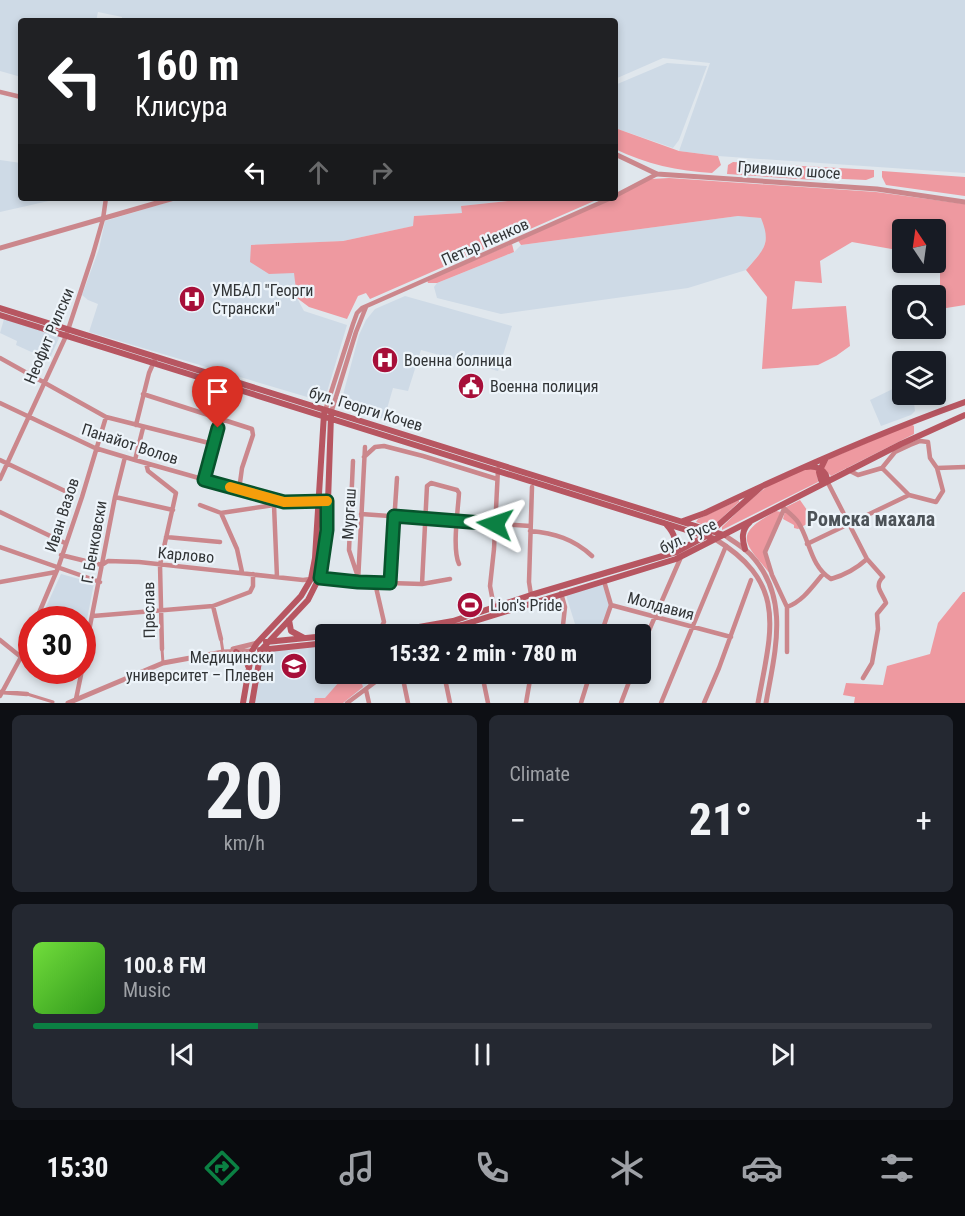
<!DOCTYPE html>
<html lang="en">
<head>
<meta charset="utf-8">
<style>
	body { margin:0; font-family:"Roboto Condensed",sans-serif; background:#242831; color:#f1f3f6; height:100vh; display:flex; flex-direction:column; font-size:22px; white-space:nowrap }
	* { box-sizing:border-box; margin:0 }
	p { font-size:20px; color:#9ea1a6 }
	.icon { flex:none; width:33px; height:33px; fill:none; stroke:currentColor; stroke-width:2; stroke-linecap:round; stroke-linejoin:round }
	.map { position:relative; height:703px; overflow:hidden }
	.sheet { display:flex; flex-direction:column; gap:12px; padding:12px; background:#0d0f14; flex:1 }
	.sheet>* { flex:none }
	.hud { position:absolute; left:18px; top:18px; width:600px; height:183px; border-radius:6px; box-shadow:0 3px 9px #0003; background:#202124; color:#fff; overflow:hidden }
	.needle { width:39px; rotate:347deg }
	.buttons { position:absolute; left:892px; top:219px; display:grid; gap:12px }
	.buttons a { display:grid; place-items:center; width:54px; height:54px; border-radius:6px; background:#171b24; box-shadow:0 3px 9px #0003; font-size:30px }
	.speed { position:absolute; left:18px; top:606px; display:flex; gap:12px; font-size:30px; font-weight:700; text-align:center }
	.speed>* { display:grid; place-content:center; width:78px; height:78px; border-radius:50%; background:#171b24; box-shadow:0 3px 9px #0003; line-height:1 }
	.speed .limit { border:9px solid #d22; background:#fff; color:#111 }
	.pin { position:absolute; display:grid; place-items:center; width:51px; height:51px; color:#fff; margin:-62px -26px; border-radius:50% 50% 50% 0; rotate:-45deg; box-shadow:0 0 6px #0007 }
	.pin .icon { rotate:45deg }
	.me { position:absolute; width:66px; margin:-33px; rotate:275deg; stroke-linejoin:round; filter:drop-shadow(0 0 4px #0008) }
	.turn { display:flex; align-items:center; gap:21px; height:126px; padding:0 18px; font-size:27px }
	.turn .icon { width:78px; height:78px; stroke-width:2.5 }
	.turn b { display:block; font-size:42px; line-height:51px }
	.lanes { display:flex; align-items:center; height:57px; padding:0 18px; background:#0003; justify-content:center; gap:30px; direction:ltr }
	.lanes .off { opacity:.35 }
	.big { font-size:45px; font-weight:800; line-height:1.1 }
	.sheet .widget { flex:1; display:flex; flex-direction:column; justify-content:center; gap:9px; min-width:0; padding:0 21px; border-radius:9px; background:#242831 }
	.sheet .dial { align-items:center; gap:0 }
	.dial b { font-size:78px; line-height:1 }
	.song { display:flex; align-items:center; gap:18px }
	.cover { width:72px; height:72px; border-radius:9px; background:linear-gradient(135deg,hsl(100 70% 55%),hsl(110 70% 35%)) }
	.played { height:6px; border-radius:3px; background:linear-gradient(90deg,#0b8043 25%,#363941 25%) }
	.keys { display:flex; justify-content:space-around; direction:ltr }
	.heat { display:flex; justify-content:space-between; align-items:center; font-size:33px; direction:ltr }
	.sheet .tiles { flex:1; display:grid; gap:12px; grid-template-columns:1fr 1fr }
	.widget:last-child { grid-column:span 2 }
	.trip { position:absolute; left:315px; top:624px; width:336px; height:60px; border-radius:6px; background:#171b24; box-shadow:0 3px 9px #0003; font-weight:800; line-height:60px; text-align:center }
	.tab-bar { display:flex; height:96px; justify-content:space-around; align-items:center; background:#090b0e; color:#9ea1a6 }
	.tab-bar .icon { width:42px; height:42px }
	.tab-bar .on { color:#0b8043 }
	.tab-bar b { font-size:27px; color:#f1f3f6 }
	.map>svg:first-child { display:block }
	.built { fill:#cedae6 }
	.green { fill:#ee99a0 }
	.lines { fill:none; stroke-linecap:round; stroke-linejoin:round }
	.pedestrian { stroke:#cb878c; stroke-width:3 }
	.minor { stroke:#cb878c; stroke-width:4.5 }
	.tertiary { stroke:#cb878c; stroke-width:5 }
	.secondary { stroke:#b75661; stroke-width:6 }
	.route-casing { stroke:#07532c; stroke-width:15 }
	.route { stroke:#0b8043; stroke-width:10 }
	.slow { stroke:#f59e0b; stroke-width:10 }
	.labels { text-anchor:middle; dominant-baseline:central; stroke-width:4.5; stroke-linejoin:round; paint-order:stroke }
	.street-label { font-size:16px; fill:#313436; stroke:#edf4fa }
	.poi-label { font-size:16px; fill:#313436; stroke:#edf4fa; text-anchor:start }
	.quarter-label { font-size:20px; font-weight:bold; fill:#4c5257; stroke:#edf4fa }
</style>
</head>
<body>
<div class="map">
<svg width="965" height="703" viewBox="0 0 965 703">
	<rect width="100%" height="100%" fill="#e0e7ed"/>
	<path class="built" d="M0,0H965V173L718,156L679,151L710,63L663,58L615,79V21H121L122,17L98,12L96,21H21V77L0,71Z
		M667,63L707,66L679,140L673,148L615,128V85Z
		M0,160L21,163V198H62L0,212Z
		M182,198H535L462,206V213L414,216V226L343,241L252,245L295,273L297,298L304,311L347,325L324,402L89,332L98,304L88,300L82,295L99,249L105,221Z
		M738,216L762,218L767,232L764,249L746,270L688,288L501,314L437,298L434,287L437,283L514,252L521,245Z
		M405,296L512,326L498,371L421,350L408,391L393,388L384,419L340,406L359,335L366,320L375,309Z
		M4,319L60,336L49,360L16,345L17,341L0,333Z
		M903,384V394L913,395L915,411L911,415L881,426L870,400Z
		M61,574L94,583L83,640L82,620H40Z
		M604,581L611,605L603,630L575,624L565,592Z
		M325,644L326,674H380L343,703H254L263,658L269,650Z"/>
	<path class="green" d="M615,128L679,151L718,156L721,165L712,173C678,171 646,164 615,149Z
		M733,162L874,170V177L866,180L821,178L814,180L727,174L728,165Z
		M882,171L965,177V196L886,185L882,177Z
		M669,178L876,192L965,204V305L940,309V273H924V263L936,262V230H903V251L852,242L820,261L822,283L795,281L792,309L846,306L850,346L836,356L818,365L762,369L767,297L746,270C763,250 772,245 761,218L738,216L521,245L517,239L610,198H615V196L651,179Z
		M535,198H601L370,299L366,293L358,296L347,319L309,307L297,298L294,273L269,274L250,262L251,245L343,241L413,226L414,216L462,213L461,206Z
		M512,244L514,252L437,283H428L427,280Z
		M911,424L914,426V434L831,476L823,468L829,459Z
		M813,468L817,471L818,482L722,530V527C750,500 772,475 813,468Z
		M739,500V502L713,526L708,527L696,522L698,519Z
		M800,500L814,520L798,529L794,528V525L783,519L786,507Z
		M776,511L781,512L764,550L771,575C745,542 731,536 776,511Z
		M963,592H965V703H854L855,697L843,695L846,683L883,685L887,666L930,654L938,623Z
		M346,674H359L363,687L343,703H314L315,698H325Z"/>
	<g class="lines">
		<path class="pedestrian" d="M221,639L223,652
			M162,649L163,663
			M27,694L53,702"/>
		<path class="minor" d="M0,92L21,97
			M615,196L657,174
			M0,358L106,417L213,444
			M143,394L252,429L253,435L242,468L239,490
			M0,403L95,448L135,460L284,502L327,501
			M325,411L353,324L357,313L362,308L611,198
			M331,413L356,332L366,307
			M136,425L149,373L156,357
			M364,457L375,447L384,446L423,456L497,479
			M0,460L67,492
			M135,460L143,428
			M353,461L349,550L357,574
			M146,463L148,471L176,493L160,565L162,649
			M882,468L909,495L936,502L943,491L937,468
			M848,470L858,475L882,468L895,452L910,445L920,441L928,442L930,458L937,468L965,467
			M0,479L66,336L93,254L103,219L106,198
			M204,480L227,399
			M827,481L867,559L883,577C873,587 883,593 886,603L877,614L878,629L872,663L863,678
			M115,497L173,510
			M277,500L274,505L277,577
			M200,505L221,513L274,505
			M781,505C786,511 793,515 798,522C810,540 810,566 831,579C845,575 856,569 867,559
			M784,509L765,552L772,575L787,607
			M0,512L65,543
			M221,513L237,549L242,572
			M361,514L530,526
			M530,531C554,533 574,539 592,556
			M166,537L220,542
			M807,544L909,495
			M0,547L100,582
			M61,555L102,565L108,561L139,562L303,580L311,579
			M319,578L358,582L422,584L450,579
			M604,581L611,605L731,637
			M0,582L56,572
			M358,582L365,447
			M375,583L384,622L379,631
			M390,583L397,478
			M422,584L427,486L431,483L457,490L459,493C458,511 452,549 459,564
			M561,593L565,607L562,634
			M531,595L529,582L532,487
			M213,606L221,639
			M494,607L490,586L494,549L498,469
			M93,616L213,606L250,592L253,586V574
			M36,620L58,568L82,497L106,417
			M473,622L475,634
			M601,634L611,605
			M0,640L21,657
			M640,651L681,557
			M787,652V607C803,601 812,587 823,574
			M82,667L115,497L125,457
			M402,674L408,703
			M444,674L450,703
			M482,674L488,703
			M366,690L369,703
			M0,692L27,694
			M0,696L21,657L32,632
			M76,699L82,670
			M347,703L386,674
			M526,703L531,674
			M581,703L590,674
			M621,703L632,674
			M661,703L726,546
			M704,703L719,668L751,580"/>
		<path class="tertiary" d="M615,154L657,174L877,189L965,202
			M0,248L174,198
			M724,535C733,541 742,546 750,554C791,597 775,651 766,703
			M715,539C789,584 771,631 758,703
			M233,649L257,643
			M68,703L163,663L223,652L252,651"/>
		<path class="secondary" d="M0,308L724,535
			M0,315L715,539
			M826,458L819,472L821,480L827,481
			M806,467C816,465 827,470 827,481
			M683,521L705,513C790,472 876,434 965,402
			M666,524C675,534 679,543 669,554
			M745,549C742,539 741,530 750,522
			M289,620L291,631L304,638
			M344,634L419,627L453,621L531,595L676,552L706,536L761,487
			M405,634L435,631L462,625L676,559L901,444L965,415
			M266,642L326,636
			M260,650L326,643
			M236,652L246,658L248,666
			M243,703L252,651L257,643L301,596L311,579L315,558L324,414
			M252,703L261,650L308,600L319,578L327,530L331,416"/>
	</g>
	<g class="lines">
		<defs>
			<path id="route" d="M218,428L204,480L284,502L327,501V530L320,578L358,582L390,583L394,516L495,524"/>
		</defs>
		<use href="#route" class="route-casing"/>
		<use href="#route" class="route"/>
		<path class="slow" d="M230,487L284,502L327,501"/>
	</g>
	<defs>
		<symbol id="hospital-disc" viewBox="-11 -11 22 22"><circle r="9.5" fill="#a70f39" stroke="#edf4fa"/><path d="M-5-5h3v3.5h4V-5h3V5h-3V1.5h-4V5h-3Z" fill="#fff"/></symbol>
		<symbol id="civic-disc" viewBox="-11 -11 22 22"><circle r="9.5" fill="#a70f39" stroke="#edf4fa"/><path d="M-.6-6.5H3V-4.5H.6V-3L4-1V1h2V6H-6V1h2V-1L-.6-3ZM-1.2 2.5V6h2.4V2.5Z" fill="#fff"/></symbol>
		<symbol id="stadium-disc" viewBox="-11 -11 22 22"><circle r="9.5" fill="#a70f39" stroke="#edf4fa"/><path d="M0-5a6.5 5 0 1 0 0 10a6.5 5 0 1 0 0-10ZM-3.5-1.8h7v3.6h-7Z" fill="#fff"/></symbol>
		<symbol id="university-disc" viewBox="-11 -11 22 22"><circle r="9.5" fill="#a70f39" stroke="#edf4fa"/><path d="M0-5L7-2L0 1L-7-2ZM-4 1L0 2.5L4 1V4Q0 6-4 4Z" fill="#fff"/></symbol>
	</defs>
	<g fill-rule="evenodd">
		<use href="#hospital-disc" x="177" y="284" width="30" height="30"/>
		<use href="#hospital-disc" x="370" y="345" width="30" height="30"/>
		<use href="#civic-disc" x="456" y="371" width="30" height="30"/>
		<use href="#stadium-disc" x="455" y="590" width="30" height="30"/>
		<use href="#university-disc" x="279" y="651" width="30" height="30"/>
	</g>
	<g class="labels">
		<g class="street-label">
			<text transform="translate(789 170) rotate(4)">Гривишко шосе</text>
			<text transform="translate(485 242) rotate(-24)">Петър Ненков</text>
			<text transform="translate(49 336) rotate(-67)">Неофит Рилски</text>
			<text transform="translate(366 409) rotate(17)">бул. Георги Кочев</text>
			<text transform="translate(130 444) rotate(18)">Панайот Волов</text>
			<text transform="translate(349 514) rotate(-87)">Мургаш</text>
			<text transform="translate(62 515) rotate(-72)">Иван Вазов</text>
			<text transform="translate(688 536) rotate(-25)">бул. Русе</text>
			<text transform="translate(94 542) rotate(-80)">Г. Бенковски</text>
			<text transform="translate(186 555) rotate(5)">Карлово</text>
			<text transform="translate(661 606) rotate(15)">Молдавия</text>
			<text transform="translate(149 610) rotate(-91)">Преслав</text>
		</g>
		<g class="poi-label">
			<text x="212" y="290">УМБАЛ "Георги<tspan x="212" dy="18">Странски"</tspan></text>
			<text x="404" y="360">Военна болница</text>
			<text x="490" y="386">Военна полиция</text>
			<text x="490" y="605">Lion's Pride</text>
			<text x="274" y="657" text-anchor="end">Медицински<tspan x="274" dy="18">университет – Плевен</tspan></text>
		</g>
		<g class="quarter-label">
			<text x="871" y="519">Ромска махала</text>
		</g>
	</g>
</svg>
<div class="buttons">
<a><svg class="needle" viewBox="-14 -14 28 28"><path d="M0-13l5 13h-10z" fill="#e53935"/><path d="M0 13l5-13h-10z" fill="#9ea1a6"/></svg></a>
<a><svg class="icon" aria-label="search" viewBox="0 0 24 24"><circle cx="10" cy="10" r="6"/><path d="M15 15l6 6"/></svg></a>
<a><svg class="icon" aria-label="layers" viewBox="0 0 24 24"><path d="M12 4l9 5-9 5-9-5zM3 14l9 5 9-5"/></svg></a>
</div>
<div class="speed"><div class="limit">30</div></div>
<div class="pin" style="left:218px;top:428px;background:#d93025"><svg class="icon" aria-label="arrive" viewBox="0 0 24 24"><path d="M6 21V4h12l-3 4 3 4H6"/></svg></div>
<svg class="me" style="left:495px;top:524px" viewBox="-20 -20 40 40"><path d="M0-17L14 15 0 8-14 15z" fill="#0b8043" stroke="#fff" stroke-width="4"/></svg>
<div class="trip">15:32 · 2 min · 780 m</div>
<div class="hud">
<div class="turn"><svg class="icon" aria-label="left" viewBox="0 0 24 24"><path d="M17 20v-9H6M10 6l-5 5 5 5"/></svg><div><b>160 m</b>Клисура</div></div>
<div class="lanes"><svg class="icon" aria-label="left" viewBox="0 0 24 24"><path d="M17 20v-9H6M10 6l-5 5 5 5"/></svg><svg class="icon off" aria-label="ahead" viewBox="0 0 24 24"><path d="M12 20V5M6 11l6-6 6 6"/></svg><svg class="icon off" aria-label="right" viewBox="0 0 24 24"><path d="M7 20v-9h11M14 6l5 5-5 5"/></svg></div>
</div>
</div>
<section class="sheet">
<div class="tiles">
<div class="widget dial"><b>20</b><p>km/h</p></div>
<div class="widget"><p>Climate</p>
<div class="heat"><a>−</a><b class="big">21°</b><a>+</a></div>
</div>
<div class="widget">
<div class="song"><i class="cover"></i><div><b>100.8 FM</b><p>Music</p></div></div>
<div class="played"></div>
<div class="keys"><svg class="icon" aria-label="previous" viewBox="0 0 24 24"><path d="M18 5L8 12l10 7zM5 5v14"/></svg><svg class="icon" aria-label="pause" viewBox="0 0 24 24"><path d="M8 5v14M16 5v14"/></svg><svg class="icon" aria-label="next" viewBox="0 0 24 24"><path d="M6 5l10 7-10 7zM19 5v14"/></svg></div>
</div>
</div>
</section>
<nav class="tab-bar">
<b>15:30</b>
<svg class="icon on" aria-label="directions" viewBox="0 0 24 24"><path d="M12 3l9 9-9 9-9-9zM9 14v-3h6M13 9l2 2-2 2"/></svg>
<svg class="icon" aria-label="music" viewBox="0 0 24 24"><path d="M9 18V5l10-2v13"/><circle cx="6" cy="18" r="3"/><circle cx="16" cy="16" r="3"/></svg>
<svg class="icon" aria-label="phone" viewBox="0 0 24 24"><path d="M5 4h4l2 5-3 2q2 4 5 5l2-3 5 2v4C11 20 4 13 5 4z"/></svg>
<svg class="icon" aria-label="climate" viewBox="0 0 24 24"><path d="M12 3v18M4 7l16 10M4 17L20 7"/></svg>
<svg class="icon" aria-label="car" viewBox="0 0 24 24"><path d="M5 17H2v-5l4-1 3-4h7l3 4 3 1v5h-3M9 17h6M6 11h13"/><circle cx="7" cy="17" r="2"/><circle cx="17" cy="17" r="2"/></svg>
<svg class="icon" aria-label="filters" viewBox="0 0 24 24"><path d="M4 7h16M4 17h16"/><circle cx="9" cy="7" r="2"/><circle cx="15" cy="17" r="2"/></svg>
</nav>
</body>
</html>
